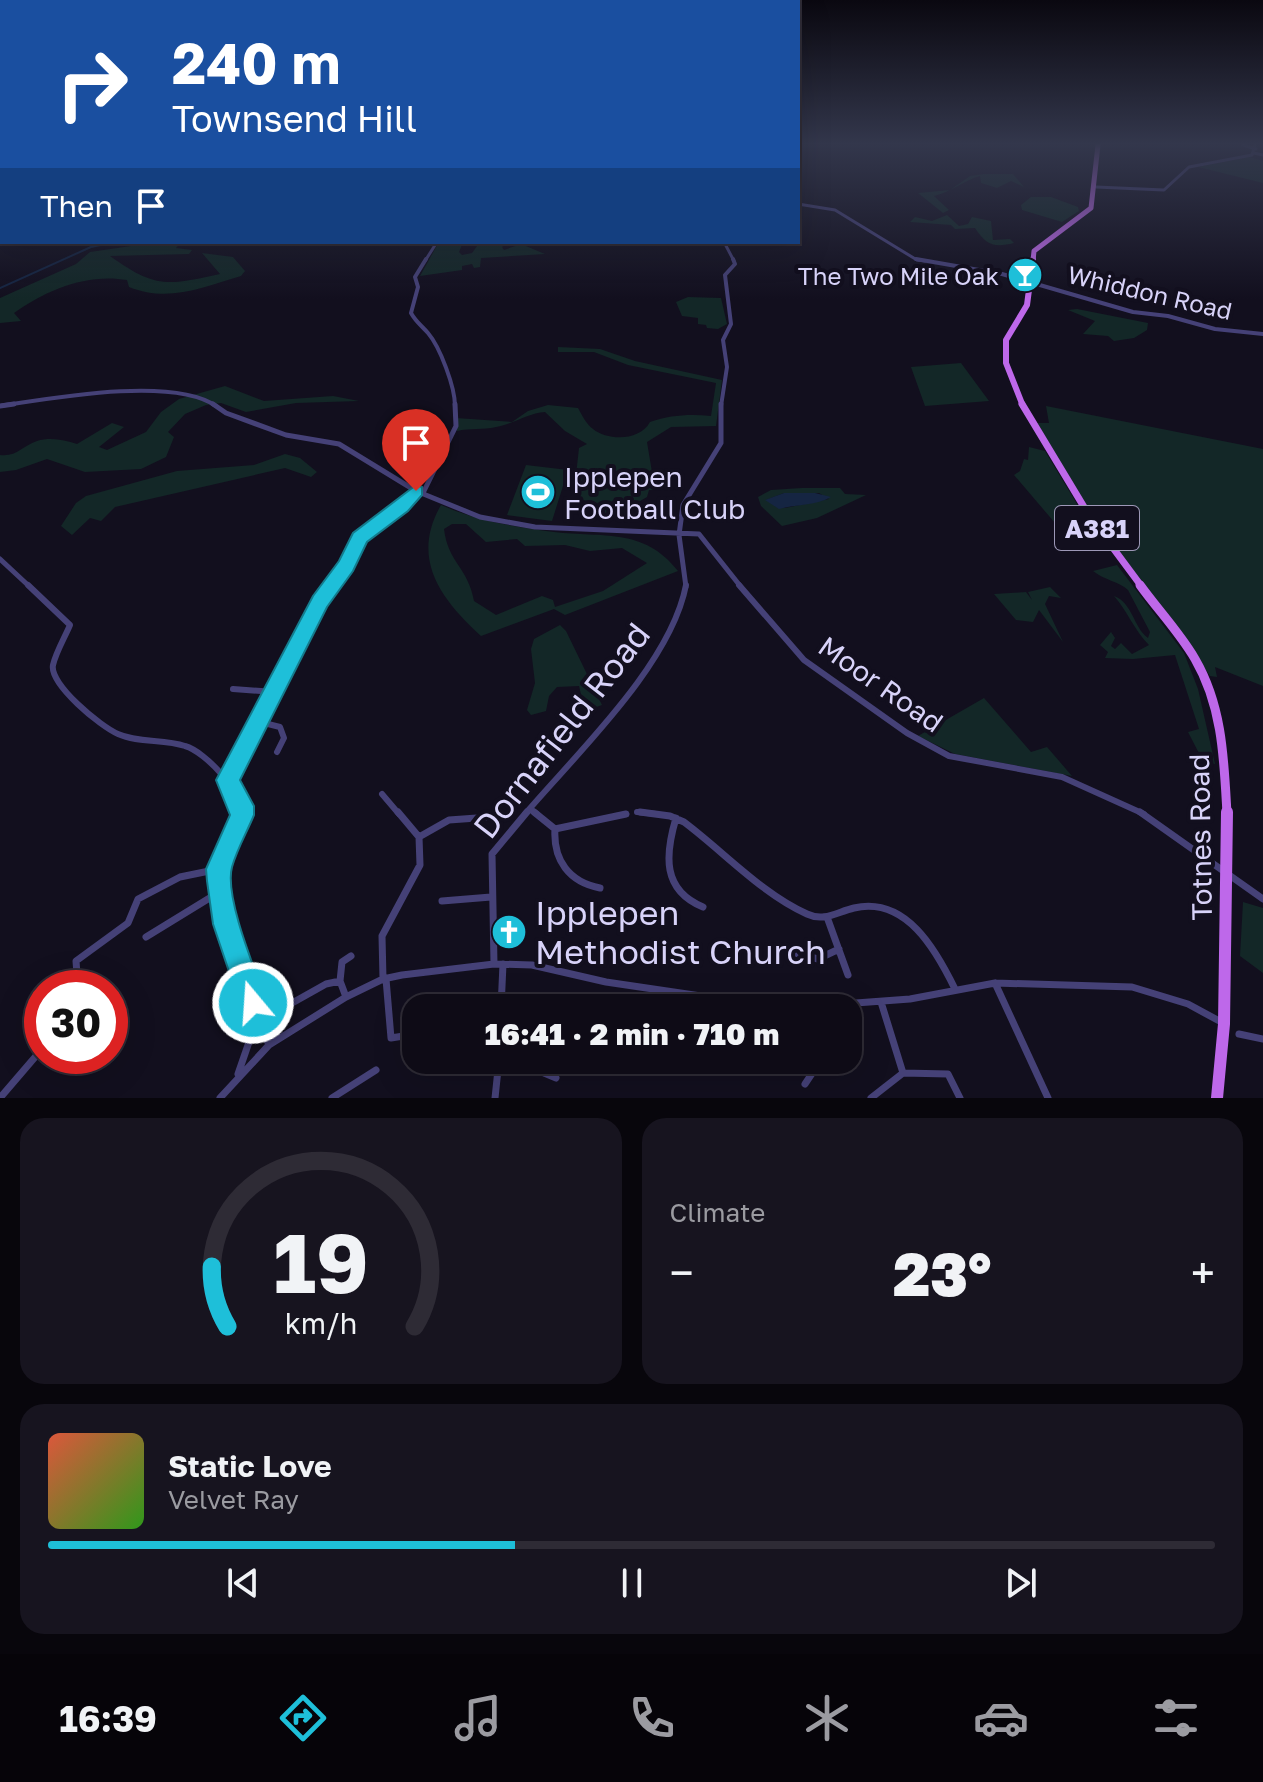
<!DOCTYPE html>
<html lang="en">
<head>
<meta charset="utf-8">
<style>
	body { margin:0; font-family:"Golos Text",sans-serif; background:#17141f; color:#f1f3f6; height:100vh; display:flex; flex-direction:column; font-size:30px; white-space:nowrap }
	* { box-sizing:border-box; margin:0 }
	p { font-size:26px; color:#9b9ba1 }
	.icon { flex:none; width:44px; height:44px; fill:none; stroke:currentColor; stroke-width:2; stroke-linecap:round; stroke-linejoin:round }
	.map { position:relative; height:1098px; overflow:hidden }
	.details { display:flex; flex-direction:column; gap:20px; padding:20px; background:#08060c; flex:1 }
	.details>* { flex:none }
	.top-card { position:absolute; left:0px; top:0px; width:800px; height:244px; box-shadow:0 8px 32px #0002,0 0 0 2px #2e2b35; background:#1a4fa0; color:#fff; overflow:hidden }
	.speed { position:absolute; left:24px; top:970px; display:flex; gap:16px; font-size:40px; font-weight:700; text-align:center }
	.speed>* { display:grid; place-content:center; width:104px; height:104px; border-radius:50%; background:#0e0b16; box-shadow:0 8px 32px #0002,0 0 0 2px #2e2b35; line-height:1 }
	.speed .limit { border:12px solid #d22; background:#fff; color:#111 }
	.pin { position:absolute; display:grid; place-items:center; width:68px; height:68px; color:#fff; margin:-82px -34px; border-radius:50% 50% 50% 0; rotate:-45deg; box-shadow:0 0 8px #0007 }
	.pin .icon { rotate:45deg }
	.me { position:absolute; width:88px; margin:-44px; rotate:342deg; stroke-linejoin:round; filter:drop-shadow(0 0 6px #0008) }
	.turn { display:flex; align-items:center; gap:28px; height:168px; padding:0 40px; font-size:36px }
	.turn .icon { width:104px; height:104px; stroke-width:2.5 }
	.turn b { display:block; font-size:56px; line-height:68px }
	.then { display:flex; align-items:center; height:76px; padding:0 40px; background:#0003; gap:16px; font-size:30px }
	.big { font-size:60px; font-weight:800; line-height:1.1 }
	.details .card { flex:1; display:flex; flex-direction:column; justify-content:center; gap:12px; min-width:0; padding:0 28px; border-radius:24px; background:#17141f }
	.details .dial { align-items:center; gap:0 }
	.dial svg { height:208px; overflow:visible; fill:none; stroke:#2e2b35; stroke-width:7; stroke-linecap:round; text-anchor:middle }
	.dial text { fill:#f1f3f6; stroke:none }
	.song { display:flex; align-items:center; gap:24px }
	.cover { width:96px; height:96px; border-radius:12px; background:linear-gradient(135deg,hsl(10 70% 55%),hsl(110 70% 35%)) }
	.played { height:8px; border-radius:4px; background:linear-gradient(90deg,#1ebfd9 40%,#2e2b35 40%) }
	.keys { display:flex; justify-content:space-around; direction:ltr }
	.heat { display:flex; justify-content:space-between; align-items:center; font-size:44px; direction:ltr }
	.details .tiles { flex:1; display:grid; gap:20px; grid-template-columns:1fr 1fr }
	.card:last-child { grid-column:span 2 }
	.trip { position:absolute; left:402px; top:994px; width:460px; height:80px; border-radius:24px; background:#0e0b16; box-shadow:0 8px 32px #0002,0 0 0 2px #2e2b35; font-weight:800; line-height:80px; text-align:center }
	.dock { display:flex; height:128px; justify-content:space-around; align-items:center; background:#060409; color:#9b9ba1 }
	.dock .icon { width:56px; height:56px }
	.dock .selected { color:#1ebfd9 }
	.dock b { font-size:36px; color:#f1f3f6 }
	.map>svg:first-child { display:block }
	.green { fill:#132727; fill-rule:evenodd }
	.water { fill:#152542 }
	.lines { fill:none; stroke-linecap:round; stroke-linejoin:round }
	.stream { stroke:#152542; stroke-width:2 }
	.street-far4 { stroke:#454177; stroke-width:3 }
	.street-far3 { stroke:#454177; stroke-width:4 }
	.street-far2 { stroke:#454177; stroke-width:5 }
	.street-far1 { stroke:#454177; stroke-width:6 }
	.street { stroke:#454177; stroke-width:7 }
	.primary-far4 { stroke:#be68ea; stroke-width:5 }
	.primary-far3 { stroke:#be68ea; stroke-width:6 }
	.primary-far2 { stroke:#be68ea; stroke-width:7 }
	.primary-far1 { stroke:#be68ea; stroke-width:9 }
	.primary { stroke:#be68ea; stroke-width:12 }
	.route { fill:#1ebfd9; stroke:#147c8d; stroke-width:2 }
	.labels { text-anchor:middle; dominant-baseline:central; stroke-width:8; stroke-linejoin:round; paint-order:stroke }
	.far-poi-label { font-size:24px; fill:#d8d3f9; stroke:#120f1e; text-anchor:end }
	.far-street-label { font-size:24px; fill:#d8d3f9; stroke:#120f1e }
	.shield { fill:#120f1e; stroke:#9d98b7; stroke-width:2 }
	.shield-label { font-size:26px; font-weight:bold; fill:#d8d3f9 }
	.poi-label { font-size:28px; fill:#d8d3f9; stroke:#120f1e; text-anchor:start }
	.street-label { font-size:28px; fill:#d8d3f9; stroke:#120f1e }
	.near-street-label { font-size:34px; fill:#d8d3f9; stroke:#120f1e }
	.near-poi-label { font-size:34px; fill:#d8d3f9; stroke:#120f1e; text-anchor:start }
</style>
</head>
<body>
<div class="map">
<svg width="1263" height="1098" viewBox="0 0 1263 1098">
	<rect width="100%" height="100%" fill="#120f1e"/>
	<path class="green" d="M1250,157L1263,161V183L1198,167Z
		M984,174H1013L1024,187L1011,181L997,188L981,183L980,176C963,181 953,191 934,196L949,210L943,213L918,193L950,190L970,176Z
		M1031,197H1051L1078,207L1079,211L1062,222L1022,210L1021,205Z
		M947,215L959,226L968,224L972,217L991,221L993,240L1010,239L1014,243C994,248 986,245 975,228L955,229L951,225L910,222L915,217L932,221Z
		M132,242H181L176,248L192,250L189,254L110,256C155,288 166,286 220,274L202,253L233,257L245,271L241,276C203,287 169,303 129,287L127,280C87,273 46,290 14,313L21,321L0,323V298L76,264L90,252L131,246Z
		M439,242H463L459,252L462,255L472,253L480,242H507L502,247L504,250L521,244L545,254L481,258L480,267L474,268L472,264L462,266V270L420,276Z
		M688,297L721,298L727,324L718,329L707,328L706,325L698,324V318L682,316L676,302Z
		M1077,309L1148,323L1147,330L1134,338L1114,341L1108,336L1083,334L1095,321L1068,310Z
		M558,347L600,349L635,361L722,380L716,426L671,427L647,442L655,490H649L647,497L635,504L631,518H605L603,507L578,498L574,493L579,448L587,444L565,431L545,412C528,413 514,424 496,427C483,430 470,428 457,431L456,418L512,422L528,411L548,405L578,408C582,415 586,424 593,429C608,441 640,441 650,422C671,415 689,414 711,416L716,383L628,365L594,352H558Z
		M961,363L989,401L925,406L911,367Z
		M225,386L264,401L333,396L359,401L296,403L246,412L221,403L206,405L185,414L168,432L174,437L166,457L141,469L85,472L47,459L16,470L0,472V455C17,457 22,446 37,441C51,437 64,440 77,444L112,423L124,427L99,447L107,450L146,432L161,412L179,399Z
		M1046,406L1263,449V686L1215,667L1217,677L1210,676L1176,624L1100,528L1037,423H1049Z
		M1029,447L1045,451L1083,514L1055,523L1014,475L1020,471L1024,459L1028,460Z
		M285,454L300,458L317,472L311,477L285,468L115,507L101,521L90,518L72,535L61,526L76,503L86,496L177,471L254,465Z
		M526,465L568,470L552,521L507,515Z
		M802,488H840L845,494L866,495L817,518L782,526L761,506L758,497L771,490ZM784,493H819L829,499L785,508L766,500Z
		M441,505C477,521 515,527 554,532C602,538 644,527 678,571L565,615L554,609L481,636C441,599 410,559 441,505ZM452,524H466L486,542L517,539L525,546L565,545L590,551L622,548L647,563L603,591L555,607L553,600L542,596L496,615L474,601C468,567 448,563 444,529Z
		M1117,565L1184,653L1198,689L1215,764L1203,761L1188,732L1199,729L1175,655L1133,659L1105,658L1108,652L1100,645L1111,632L1115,638L1111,646L1115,649L1121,643L1132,654L1149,645C1134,630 1128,612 1114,596C1133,603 1133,627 1148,638L1150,632L1128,590C1120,582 1104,580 1093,571Z
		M1050,587L1061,598L1049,596L1045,604L1063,642L1039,610L1033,622L1016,620L994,594L1026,592L1032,600L1028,592Z
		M560,625L566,631L602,705L585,711L579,686L557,687L549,696L546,711L531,715L527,710L535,683L531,649L534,639Z
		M984,698L1031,752L1047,747L1072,776L955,754L918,736Z
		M1243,902L1263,908V973L1240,956Z"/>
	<path class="water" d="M784,493H815L831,497C815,506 796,504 779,509L765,500Z"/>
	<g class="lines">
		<path class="stream" d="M0,288L91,247L115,242"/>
		<path class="street-far4" d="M1243,145L1256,149
			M1254,153L1263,155
			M1096,187L1164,190L1189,167L1252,155L1255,145
			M798,204L835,210L917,260L925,261
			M724,242L734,261
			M425,261L437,242"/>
		<path class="street-far3" d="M426,259L415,277L418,287L411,313C416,322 421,325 428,333C440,347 455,387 455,406
			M916,259L1002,274L1133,312L1168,316L1215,329L1263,334
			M0,406C52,398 173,376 216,406
			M721,406L727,367L723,340L731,324L725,275L735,264L733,259"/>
		<path class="street-far2" d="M213,404L226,413L286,435L339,444L416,491L480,517L535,527L699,534L741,587
			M0,406L14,404
			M423,493L456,426L455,404
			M0,559L30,587
			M331,587L347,566L360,538L402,507L416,491
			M686,587L679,535L683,505L721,443V404"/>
		<path class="street-far1" d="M28,585L70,625C65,637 56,652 53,665C49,684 101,727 118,734C138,743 164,739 185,746C206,752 242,792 242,814
			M739,585L804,660L907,733L949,756L1062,777L1144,814
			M233,689L275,692
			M260,722L280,727L284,738L277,752
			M228,780L320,601L332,585
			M382,794L399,814
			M530,809L537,814
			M637,812L656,814
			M525,814C578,752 671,664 686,585"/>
		<path class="street" d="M242,812C238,830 225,846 221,864C210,914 250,999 269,1045
			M534,812L555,829L626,814
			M640,812L670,816L684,822C724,852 761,893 807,914C824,922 837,912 854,908C906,896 936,950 955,989
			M1140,812L1263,899
			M676,818C665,855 662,890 703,907
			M555,829C553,860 569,882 600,888
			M419,837L449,820L491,817
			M442,901L491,897
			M827,917L848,975
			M146,937L221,891
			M798,954L818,959L839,949
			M494,964L492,854L527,812
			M383,979L382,936L420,865L419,837L398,812
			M386,979L391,1038L416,1034
			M340,981L342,962L351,956
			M995,983L1048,1098
			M78,988L76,961L128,923L138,899L180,877L219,869
			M285,1007L326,984L340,981L346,997
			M501,1008L503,964
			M788,1008L910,999L995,983L1132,987L1188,1004L1223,1023
			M1239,1034L1263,1039
			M513,1060L556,1078
			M903,1073L948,1074L960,1098
			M238,1074L257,1019
			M805,1084L821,1060
			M0,1098L42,1049
			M220,1098L269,1045L346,997L383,979L402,975L494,964L532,965L606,982L782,1008
			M332,1098L376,1070
			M495,1098L499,1060
			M871,1098L903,1073L881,1002"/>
		<path class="primary-far4" d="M1033,261L1034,251L1091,208L1098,145"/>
		<path class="primary-far3" d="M1023,406L1006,363V340L1027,305L1033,259"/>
		<path class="primary-far2" d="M1022,404L1090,517L1142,587"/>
		<path class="primary-far1" d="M1140,585C1158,610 1180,633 1195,659C1223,707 1224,761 1227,814"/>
		<path class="primary" d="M1217,1098L1224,1024L1227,812"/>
	</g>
	<linearGradient id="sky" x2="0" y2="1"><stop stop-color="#0a0810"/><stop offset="0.48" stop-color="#33374c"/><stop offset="1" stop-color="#33374c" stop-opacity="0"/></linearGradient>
	<rect width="1263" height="299" fill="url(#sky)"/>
	<path class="route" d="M416,485L422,487V495L408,511L367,542L353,571L327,607L240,780L254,806V815C247,832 237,849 232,867C224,897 256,972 267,1003L263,1013L253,1017L243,1013L213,924L207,881L206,869L230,815L216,780L313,596L339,561L353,533Z"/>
	<defs>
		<symbol id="bar-disc" viewBox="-11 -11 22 22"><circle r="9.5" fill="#1ebfd9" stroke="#120f1e"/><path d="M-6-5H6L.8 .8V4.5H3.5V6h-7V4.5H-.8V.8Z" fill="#fff"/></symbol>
		<symbol id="stadium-disc" viewBox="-11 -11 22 22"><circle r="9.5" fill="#1ebfd9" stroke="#120f1e"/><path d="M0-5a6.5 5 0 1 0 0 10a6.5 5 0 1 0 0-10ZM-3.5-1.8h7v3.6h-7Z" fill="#fff"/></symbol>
		<symbol id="church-disc" viewBox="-11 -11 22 22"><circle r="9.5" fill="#1ebfd9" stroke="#120f1e"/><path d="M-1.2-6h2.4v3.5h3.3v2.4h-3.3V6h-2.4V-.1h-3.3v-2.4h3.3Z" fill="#fff"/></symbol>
	</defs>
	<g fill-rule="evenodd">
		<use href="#bar-disc" x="1005" y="255" width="40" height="40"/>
		<use href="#stadium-disc" x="518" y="472" width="40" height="40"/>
		<use href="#church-disc" x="489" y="912" width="40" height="40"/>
	</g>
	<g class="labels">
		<g class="far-poi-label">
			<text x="999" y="275">The Two Mile Oak</text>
		</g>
		<g class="far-street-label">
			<text transform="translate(1150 292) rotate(13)">Whiddon Road</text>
		</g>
		<rect class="shield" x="1055" y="506" width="84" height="44" rx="6"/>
		<g class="shield-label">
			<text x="1097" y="528">A381</text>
		</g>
		<g class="poi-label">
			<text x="564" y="476">Ipplepen<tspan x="564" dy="32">Football Club</tspan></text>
		</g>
		<g class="street-label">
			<text transform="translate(881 684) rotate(35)">Moor Road</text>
			<text transform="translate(1200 837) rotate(-91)">Totnes Road</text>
		</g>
		<g class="near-street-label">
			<text transform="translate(561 730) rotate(-52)">Dornafield Road</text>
		</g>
		<g class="near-poi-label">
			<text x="535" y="912">Ipplepen<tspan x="535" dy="39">Methodist Church</tspan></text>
		</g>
	</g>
</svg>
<div class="speed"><div class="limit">30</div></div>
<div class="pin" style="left:416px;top:491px;background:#d93025"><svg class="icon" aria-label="arrive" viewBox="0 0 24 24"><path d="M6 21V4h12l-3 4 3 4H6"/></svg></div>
<svg class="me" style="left:253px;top:1003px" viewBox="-20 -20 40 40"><circle r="17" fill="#1ebfd9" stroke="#fff" stroke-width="3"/><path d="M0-11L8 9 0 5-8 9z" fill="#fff"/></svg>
<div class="trip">16:41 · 2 min · 710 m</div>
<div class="top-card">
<div class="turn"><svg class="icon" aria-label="right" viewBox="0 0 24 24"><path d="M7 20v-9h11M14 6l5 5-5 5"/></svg><div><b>240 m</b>Townsend Hill</div></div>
<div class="then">Then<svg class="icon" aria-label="arrive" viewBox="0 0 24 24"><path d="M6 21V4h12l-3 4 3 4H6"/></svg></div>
</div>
</div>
<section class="details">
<div class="tiles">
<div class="card dial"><svg viewBox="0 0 100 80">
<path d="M14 69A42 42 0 1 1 86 69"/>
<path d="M14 69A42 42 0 0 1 8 46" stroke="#1ebfd9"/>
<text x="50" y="56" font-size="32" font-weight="700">19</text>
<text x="50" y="72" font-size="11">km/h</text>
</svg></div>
<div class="card"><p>Climate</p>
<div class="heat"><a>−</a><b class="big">23°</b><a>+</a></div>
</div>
<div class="card">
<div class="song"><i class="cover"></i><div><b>Static Love</b><p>Velvet Ray</p></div></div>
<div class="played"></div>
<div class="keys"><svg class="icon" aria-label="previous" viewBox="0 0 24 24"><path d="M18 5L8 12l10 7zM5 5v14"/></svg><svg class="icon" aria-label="pause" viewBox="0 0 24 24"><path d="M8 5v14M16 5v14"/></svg><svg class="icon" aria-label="next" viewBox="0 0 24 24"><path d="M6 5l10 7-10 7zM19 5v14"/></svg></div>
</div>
</div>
</section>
<nav class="dock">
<b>16:39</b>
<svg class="icon selected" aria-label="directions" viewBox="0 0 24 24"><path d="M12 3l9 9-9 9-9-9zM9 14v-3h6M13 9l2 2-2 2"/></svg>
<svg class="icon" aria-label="music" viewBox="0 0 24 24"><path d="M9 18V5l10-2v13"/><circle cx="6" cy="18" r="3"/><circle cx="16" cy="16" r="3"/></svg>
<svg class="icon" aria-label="phone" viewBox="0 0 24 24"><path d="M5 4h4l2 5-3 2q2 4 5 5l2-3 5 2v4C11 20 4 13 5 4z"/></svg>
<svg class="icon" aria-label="climate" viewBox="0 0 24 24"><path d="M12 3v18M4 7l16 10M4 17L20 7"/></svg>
<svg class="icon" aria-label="car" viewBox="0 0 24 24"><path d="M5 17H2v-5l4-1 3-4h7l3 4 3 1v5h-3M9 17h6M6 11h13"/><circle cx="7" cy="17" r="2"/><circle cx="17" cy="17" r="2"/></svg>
<svg class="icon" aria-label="filters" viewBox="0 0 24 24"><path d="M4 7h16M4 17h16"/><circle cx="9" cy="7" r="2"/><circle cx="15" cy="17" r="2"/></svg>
</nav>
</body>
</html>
